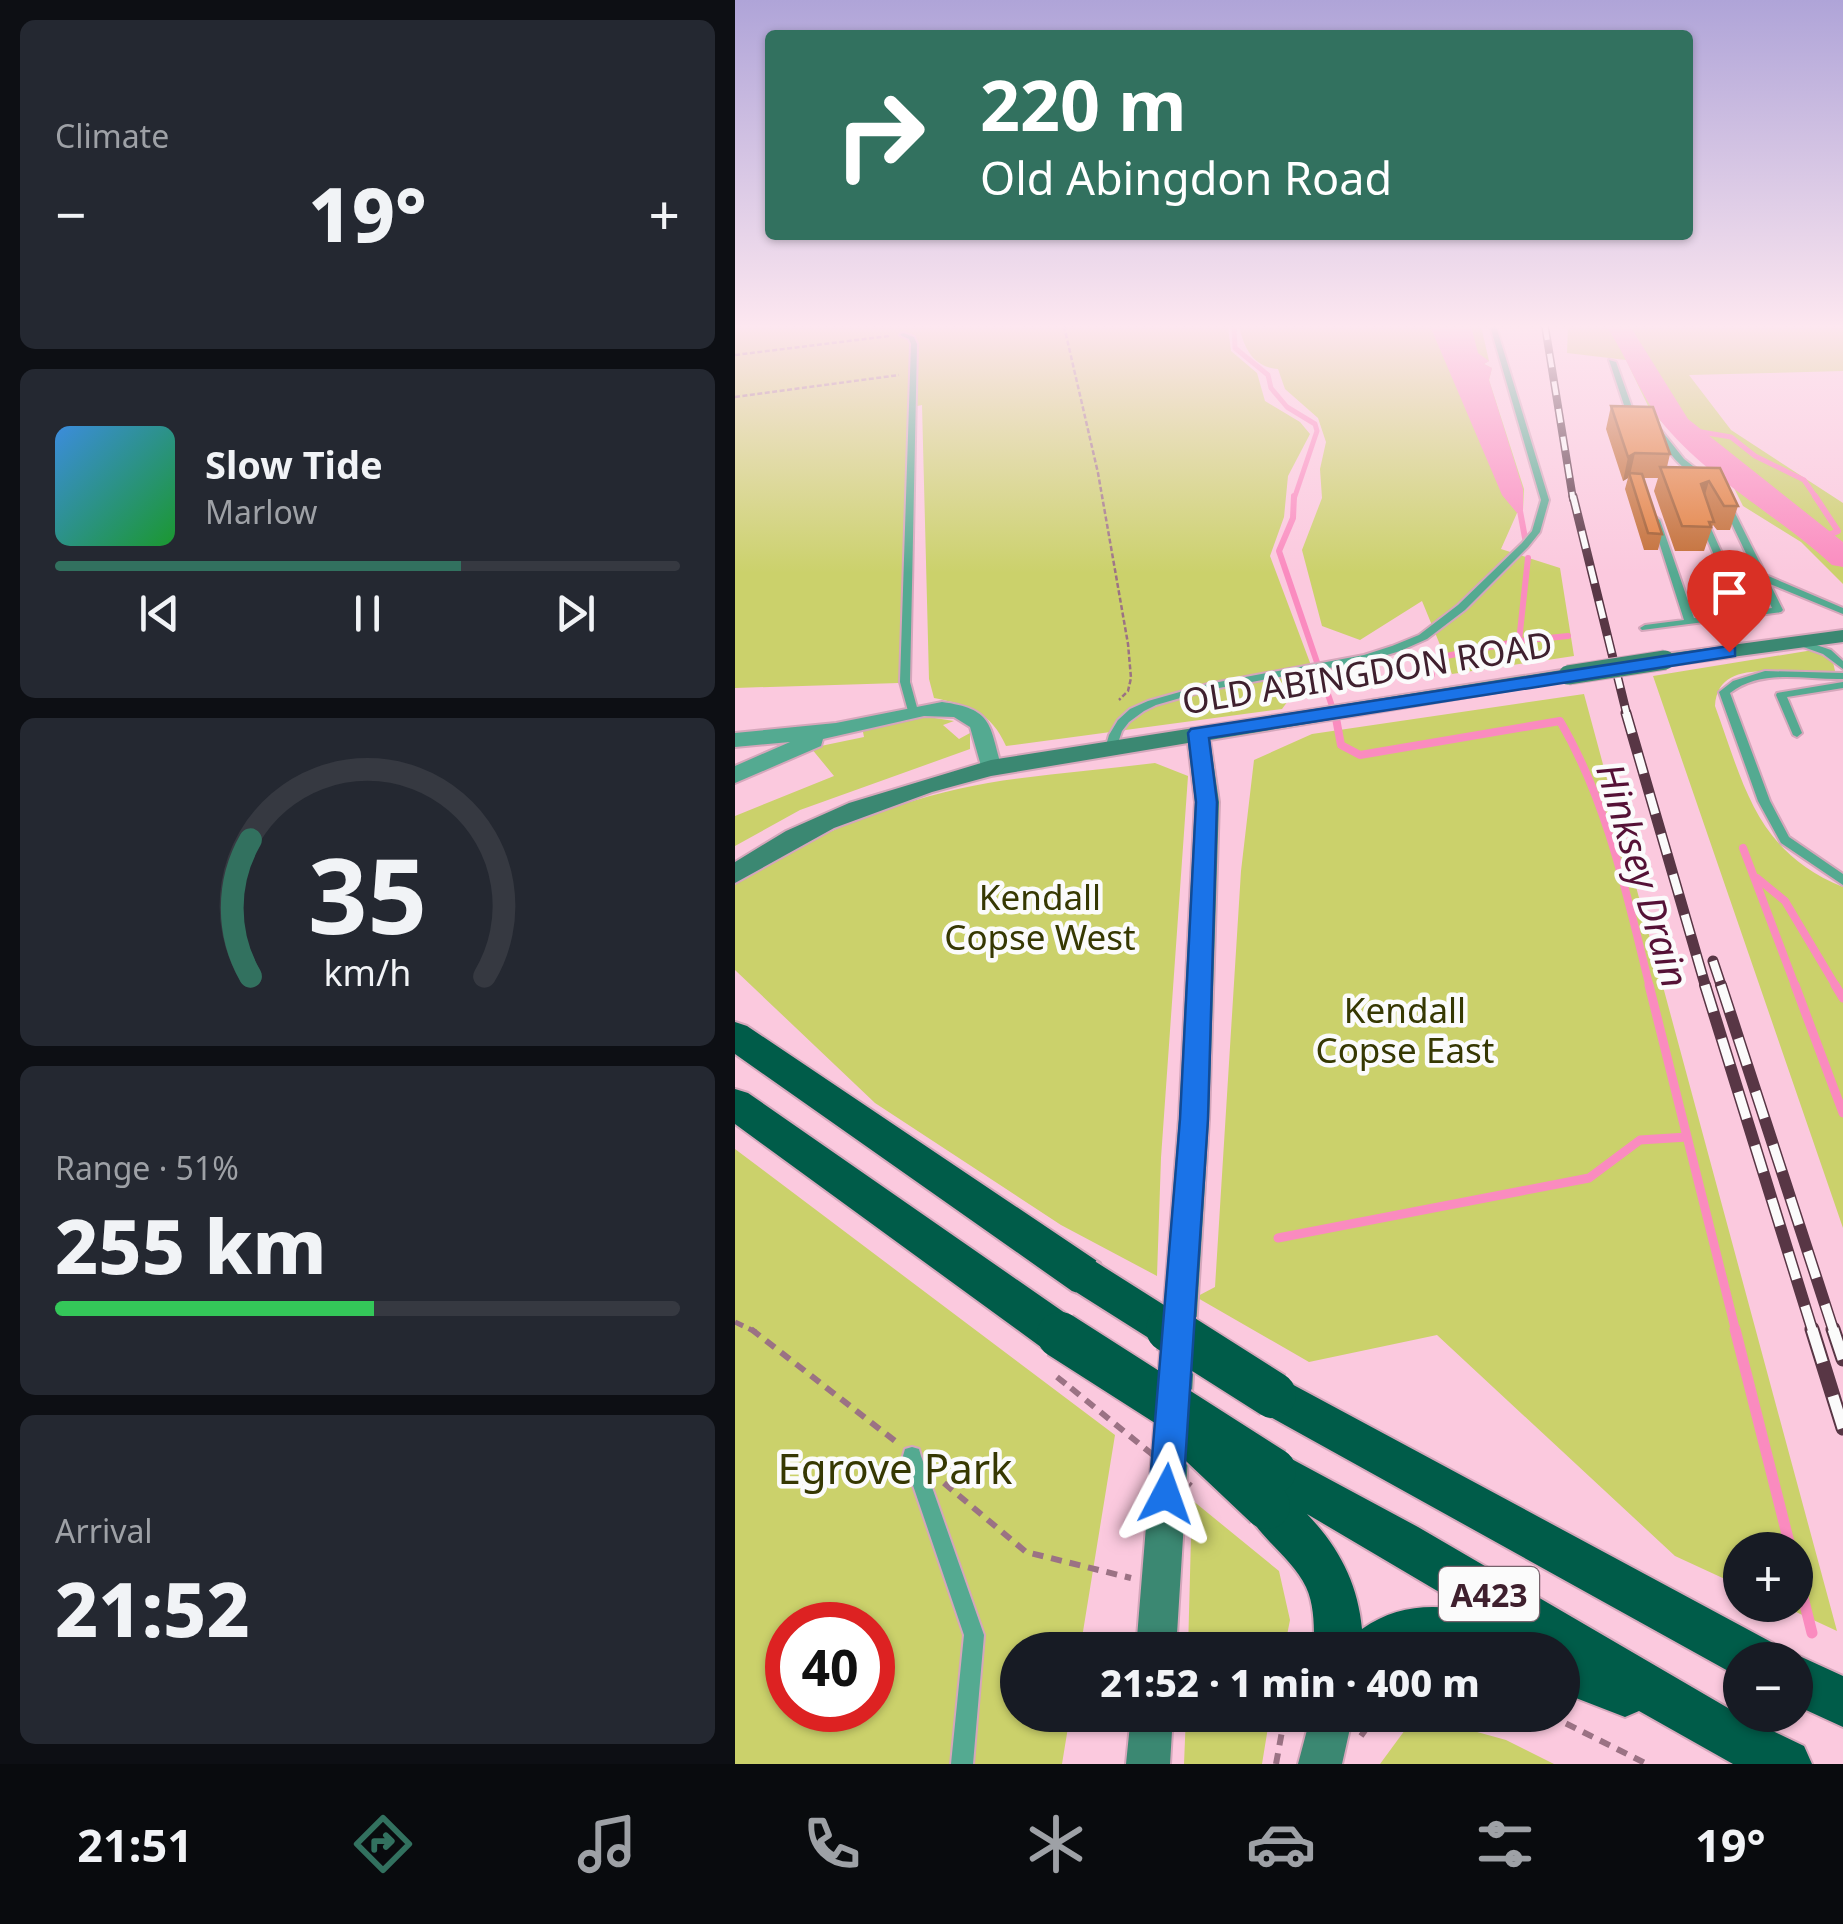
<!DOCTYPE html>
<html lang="en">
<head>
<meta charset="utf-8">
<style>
	body { margin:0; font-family:"Noto Sans",sans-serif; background:#242831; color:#f1f3f6; height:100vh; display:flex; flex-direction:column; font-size:38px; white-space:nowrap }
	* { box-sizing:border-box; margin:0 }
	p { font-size:32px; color:#9ea1a6 }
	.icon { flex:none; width:55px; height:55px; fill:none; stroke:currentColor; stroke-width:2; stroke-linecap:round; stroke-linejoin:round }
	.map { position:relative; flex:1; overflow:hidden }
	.sheet { display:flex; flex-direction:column; gap:20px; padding:20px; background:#0d0f14; width:735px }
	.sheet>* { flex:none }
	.guide { position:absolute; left:30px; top:30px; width:928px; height:210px; border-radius:10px; box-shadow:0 2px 8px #0004; background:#32715f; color:#fff; overflow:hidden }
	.controls { position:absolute; left:988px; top:1532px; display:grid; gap:20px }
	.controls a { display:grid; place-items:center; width:90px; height:90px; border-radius:50%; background:#171b24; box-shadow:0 2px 8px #0004; font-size:50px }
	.speed { position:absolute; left:30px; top:1602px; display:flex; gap:20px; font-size:50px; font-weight:700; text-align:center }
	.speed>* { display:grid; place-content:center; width:130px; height:130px; border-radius:50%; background:#171b24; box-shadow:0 2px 8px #0004; line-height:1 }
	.speed .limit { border:15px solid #d22; background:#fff; color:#111 }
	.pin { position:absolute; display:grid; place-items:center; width:85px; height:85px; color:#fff; margin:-102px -42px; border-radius:50% 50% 50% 0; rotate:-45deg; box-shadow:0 0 10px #0007 }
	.pin .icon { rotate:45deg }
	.me { position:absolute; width:110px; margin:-55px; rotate:4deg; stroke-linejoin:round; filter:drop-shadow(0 0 8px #0008) }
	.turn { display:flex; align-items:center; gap:35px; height:210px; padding:0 50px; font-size:45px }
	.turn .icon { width:130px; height:130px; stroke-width:2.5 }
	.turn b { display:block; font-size:70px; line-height:85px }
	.big { font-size:75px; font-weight:800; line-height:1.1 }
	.sheet .card { flex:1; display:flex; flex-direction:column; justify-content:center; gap:15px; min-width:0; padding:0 35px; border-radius:15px; background:#242831 }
	.sheet .dial { align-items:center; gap:0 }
	.dial svg { height:260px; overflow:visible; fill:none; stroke:#363941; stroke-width:7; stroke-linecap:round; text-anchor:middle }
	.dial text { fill:#f1f3f6; stroke:none }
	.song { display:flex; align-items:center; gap:30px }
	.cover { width:120px; height:120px; border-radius:15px; background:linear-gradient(135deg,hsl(210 70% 55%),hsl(130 70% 35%)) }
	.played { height:10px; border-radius:5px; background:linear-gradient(90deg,#32715f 65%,#363941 65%) }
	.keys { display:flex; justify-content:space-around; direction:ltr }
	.heat { display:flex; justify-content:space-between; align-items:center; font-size:55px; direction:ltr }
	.charge { height:15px; border-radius:8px; background:linear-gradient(90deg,#34c759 51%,#363941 0) }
	.trip { position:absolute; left:265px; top:1632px; width:580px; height:100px; border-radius:50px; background:#171b24; box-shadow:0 2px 8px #0004; font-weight:800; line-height:100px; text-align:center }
	.tabs { display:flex; height:160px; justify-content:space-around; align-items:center; background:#090b0e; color:#9ea1a6 }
	.tabs .icon { width:70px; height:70px }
	.tabs .on { color:#32715f }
	.tabs b { font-size:45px; color:#f1f3f6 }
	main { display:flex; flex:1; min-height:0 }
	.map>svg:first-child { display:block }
	.green { fill:#cbd16b; fill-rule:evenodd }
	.water { fill:#fa8bbf }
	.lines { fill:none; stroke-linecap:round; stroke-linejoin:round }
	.stream-far4 { stroke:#fa8bbf; stroke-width:5 }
	.stream-far3 { stroke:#fa8bbf; stroke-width:6 }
	.stream-far2 { stroke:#fa8bbf; stroke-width:8 }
	.stream-far1 { stroke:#fa8bbf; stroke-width:9 }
	.stream { stroke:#fa8bbf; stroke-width:11 }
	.river { fill:#fa8bbf; fill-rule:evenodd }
	.lane-casing { stroke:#d5a7bb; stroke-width:4 }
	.street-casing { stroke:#d5a7bb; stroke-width:4 }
	.secondary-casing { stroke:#d5a7bb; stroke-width:4 }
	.highway-casing { stroke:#d5a7bb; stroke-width:4 }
	.path-far2 { stroke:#9b7284; stroke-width:2.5; stroke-dasharray:5 2.5; stroke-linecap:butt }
	.path-far1 { stroke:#9b7284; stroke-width:5; stroke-dasharray:9 6; stroke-linecap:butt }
	.path { stroke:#9b7284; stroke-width:6; stroke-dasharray:11 8; stroke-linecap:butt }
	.lane { fill:#54aa91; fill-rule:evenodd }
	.street { fill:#54aa91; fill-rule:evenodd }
	.secondary { fill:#3b8872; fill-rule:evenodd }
	.highway { fill:#005c49; fill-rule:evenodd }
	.rail-far4-casing { stroke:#583645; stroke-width:8 }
	.rail-far3-casing { stroke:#583645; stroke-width:9 }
	.rail-far2-casing { stroke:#583645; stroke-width:11 }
	.rail-far1-casing { stroke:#583645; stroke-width:12 }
	.rail-casing { stroke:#583645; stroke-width:15 }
	.rail-far4 { stroke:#fbfbfb; stroke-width:5; stroke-dasharray:14; stroke-linecap:butt }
	.rail-far3 { stroke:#fbfbfb; stroke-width:6; stroke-dasharray:18; stroke-linecap:butt }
	.rail-far2 { stroke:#fbfbfb; stroke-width:8; stroke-dasharray:21; stroke-linecap:butt }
	.rail-far1 { stroke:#fbfbfb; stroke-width:9; stroke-dasharray:28; stroke-linecap:butt }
	.rail { stroke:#fbfbfb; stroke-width:11; stroke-dasharray:35; stroke-linecap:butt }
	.secondary-bridge-casing { stroke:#d5a7bb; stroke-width:21; stroke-linecap:butt }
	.highway-bridge-far1-casing { stroke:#d5a7bb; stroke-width:40; stroke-linecap:butt }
	.highway-bridge-casing { stroke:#d5a7bb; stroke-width:50; stroke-linecap:butt }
	.path-bridge { stroke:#9b7284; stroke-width:6; stroke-dasharray:11 8; stroke-linecap:butt }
	.secondary-bridge { stroke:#3b8872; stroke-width:19 }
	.highway-bridge-far1 { stroke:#005c49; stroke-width:36 }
	.highway-bridge { stroke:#005c49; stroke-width:46 }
	.wall { fill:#c26c33 }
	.shaded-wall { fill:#9e5829 }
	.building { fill:#e17e3b; stroke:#9e5829; stroke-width:2.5 }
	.route { fill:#1a73e8; stroke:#114b97; stroke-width:2.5 }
	.labels { text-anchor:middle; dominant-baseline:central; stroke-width:9; stroke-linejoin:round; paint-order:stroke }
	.shield { fill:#fbfbfb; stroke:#77626c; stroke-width:2.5 }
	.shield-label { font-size:32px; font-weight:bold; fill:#3f202e }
	.street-label { font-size:35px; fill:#3f202e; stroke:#fbfbfb }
	.park-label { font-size:35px; fill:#363802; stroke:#fbfbfb }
	.water-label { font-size:38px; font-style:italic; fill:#551136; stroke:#fbfbfb }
	.near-park-label { font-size:42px; fill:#363802; stroke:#fbfbfb }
</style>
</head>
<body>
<main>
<section class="sheet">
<div class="card"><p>Climate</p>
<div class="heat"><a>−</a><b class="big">19°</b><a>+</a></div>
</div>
<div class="card">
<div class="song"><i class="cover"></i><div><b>Slow Tide</b><p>Marlow</p></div></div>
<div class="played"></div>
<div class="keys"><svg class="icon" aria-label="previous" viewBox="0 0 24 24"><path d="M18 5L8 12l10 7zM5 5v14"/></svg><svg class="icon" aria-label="pause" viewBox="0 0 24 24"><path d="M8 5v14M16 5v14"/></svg><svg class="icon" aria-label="next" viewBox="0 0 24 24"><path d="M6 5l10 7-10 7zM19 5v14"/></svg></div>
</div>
<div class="card dial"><svg viewBox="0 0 100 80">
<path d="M14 69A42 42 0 1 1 86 69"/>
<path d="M14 69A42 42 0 0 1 14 27" stroke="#32715f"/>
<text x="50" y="56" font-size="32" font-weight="700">35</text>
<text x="50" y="72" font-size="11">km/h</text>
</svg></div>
<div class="card"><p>Range · 51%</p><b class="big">255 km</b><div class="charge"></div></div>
<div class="card"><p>Arrival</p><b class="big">21:52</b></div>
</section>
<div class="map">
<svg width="1108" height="1764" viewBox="0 0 1108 1764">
	<rect width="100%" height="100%" fill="#fbc9de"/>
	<path class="green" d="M0,326H493L496,351L522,373L530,401L565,422L575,434L553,476L549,517L535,556L577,668L547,709L271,746C256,712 234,705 199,698L194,679L187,405L173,408L164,683L0,688Z
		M504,326H746L754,361L749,364L757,368L754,380L789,489L788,510L782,513L766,549L825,568L839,656L717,674L687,601L625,640L587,626L567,550L587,498L585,469L591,442L583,418L550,389L543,369C518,367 509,348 504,326Z
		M833,326H1108V371L954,375L996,430L1108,503V584L1066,542L1008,506L994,478L959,455L915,410L891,360L832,353Z
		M1078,650L1098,662L1100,671C1071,683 983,648 980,706C1009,785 1021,852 1108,887V1228L918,676Z
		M849,694L1102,1631L1046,1605H1060V1550H1005V1586L940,1556L702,1335L574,1362L461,1297L480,1287L506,871L519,760L577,734Z
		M187,716L219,721L208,725L224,739L235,733V749L65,810L0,846V816L99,776L76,748L129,737L127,727Z
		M420,763L453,776L426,1158L422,1276L326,1225L140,1103L0,970V884C73,835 166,798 253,783C308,774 365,770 420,763Z
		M0,1149L380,1435L345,1650H282V1715H335L327,1764H0ZM52,1625H138V1710H52Z
		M457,1500L544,1571L555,1620L549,1650H453Z
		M451,1715H535L527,1764H449Z
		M681,1715L771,1740L819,1764H645Z"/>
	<path class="water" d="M695,326H736L743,353L754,361L749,364L757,368L754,380L788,489V510L782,513L767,495Z"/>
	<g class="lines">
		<path class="stream-far4" d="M499,326L500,348L533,375L536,388L552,407L580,424L582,431L559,499
			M949,429L996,437L1020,456L1069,480L1082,499"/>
		<path class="stream-far3" d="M559,496L558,518L544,551L600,715
			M1080,496L1103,531L1087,538
			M785,511L790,538
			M784,641L833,636
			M697,675L692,660L784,641L793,558"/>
		<path class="stream-far2" d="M600,713L606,745L625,755L825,721C873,803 892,896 915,988
			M1008,848L1061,988
			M1022,878L1050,901L1102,988"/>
		<path class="stream-far1" d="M914,985L1001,1332
			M1060,985L1108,1113
			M1100,985L1108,998
			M543,1238L854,1178L905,1140L952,1137"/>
		<path class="stream" d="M1000,1329L1056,1550
			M1060,1565L1077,1633"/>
		<path class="river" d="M871,326H895L953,419L1108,542V567L1097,565C1043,515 971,478 925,420C903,391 892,356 871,326Z"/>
		<defs>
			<path id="lane" d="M755,326H761L814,500L805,532L793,547L730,610L692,639L665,651L632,661L473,690L421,705L409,711L394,722L387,731L380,752H372L370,749L374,735L383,720L395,709L413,701L473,684L629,655L657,646L684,635L723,605L787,543L797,531L806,500Z
				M168,333L179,337L182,344L175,682L183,711L178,714L173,711L165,682L176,344L174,339L165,335Z
				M874,360L881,362L899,413L906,415V419H900L892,414Z
				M920,430H926L949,459L967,473V477C946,472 933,450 920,434Z
				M992,502L996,505L1031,575L1108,608V614L1035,584L1048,610L1046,612L907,630L905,628L910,625L949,620L917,520L921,517L925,520L959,618L1003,612L965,522L969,519L973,522L1013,611L1037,608L988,505Z
				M1064,639L1096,650L1108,661V669L1088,654L1060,644L1059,642Z
				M1030,671L1108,673V679C1069,680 1028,668 995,693L1035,801L1054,837L1108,874V885L1046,843L1023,801L984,692L998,681Z
				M1108,682V688L1052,697L1067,733L1062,737L1058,735L1041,695L1042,693Z
				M177,1447L184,1449L186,1456L249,1635L238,1764H216L229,1635L168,1456L170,1449Z"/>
			<path id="street" d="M207,702C259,709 254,725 267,768L264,773H248L235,727L219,717L189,716L88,739L86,746L0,783V766L55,742L0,747V733L101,723Z"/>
			<path id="secondary" d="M1108,630V642L930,666L920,660L930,654Z
				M833,669L843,675L840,679L475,740L484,802L474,1119L441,1650H401L444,1119L460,802L453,743L256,776L197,792L99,828L0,883V862L51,831L114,803L256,760Z
				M396,1715H438L435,1764H391Z
				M576,1715H618L607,1764H563Z"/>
			<path id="highway" d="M0,1022L12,1026L365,1263L371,1277L365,1291L351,1296L337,1291L0,1054Z
				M0,1089L13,1093L340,1320L346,1335L340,1350L325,1356L310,1350L0,1124Z
				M538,1374L1038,1643L1046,1660H1005L1004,1677L523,1410L517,1395L523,1380Z
				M538,1449L683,1527L1005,1715L1069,1746L1077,1764H998L904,1711L890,1717L828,1693V1650H579C579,1630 580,1606 571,1587C556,1556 523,1538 509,1506L516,1490L523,1487L516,1471L522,1455ZM572,1514L738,1612C699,1603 661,1605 627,1629C623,1584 604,1547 572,1514Z
				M1060,1654L1108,1676V1727L1060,1705V1660H1046Z"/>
		</defs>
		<use href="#lane" class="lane-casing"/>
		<use href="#street" class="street-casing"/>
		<use href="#secondary" class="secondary-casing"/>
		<use href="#highway" class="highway-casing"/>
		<path class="path-far2" d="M329,326L363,473L393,644L396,678L393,691L384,700
			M0,355L154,336
			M0,397L164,375"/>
		<path class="path-far1" d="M0,1322L21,1332"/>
		<path class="path" d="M16,1329L160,1441
			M322,1377L336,1388
			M209,1483L291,1552L396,1578
			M814,1715L912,1764
			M626,1736L641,1715
			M541,1764L550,1715"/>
		<use href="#lane" class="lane"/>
		<use href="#street" class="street"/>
		<use href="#secondary" class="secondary"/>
		<use href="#highway" class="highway"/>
		<defs>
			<path id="rail-far4" d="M810,326L838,499"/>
			<path id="rail-far3" d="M838,496L892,715"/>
			<path id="rail-far2" d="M891,713L971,988
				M978,961L987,988"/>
			<path id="rail-far1" d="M970,985L1078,1332
				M986,985L1099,1332"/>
			<path id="rail" d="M1077,1329L1108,1428
				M1098,1329L1108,1359"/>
		</defs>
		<use href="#rail-far4" class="rail-far4-casing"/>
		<use href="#rail-far3" class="rail-far3-casing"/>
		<use href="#rail-far2" class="rail-far2-casing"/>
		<use href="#rail-far1" class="rail-far1-casing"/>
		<use href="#rail" class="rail-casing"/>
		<use href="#rail-far4" class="rail-far4"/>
		<use href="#rail-far3" class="rail-far3"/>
		<use href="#rail-far2" class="rail-far2"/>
		<use href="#rail-far1" class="rail-far1"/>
		<use href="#rail" class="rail"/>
		<defs>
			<path id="secondary-bridge" d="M833,675L930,660"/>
			<path id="highway-bridge-far1" d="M351,1277L438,1332"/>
			<path id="highway-bridge" d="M434,1329L538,1395
				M325,1335L538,1471
				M458,1436L532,1506"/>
		</defs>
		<use href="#secondary-bridge" class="secondary-bridge-casing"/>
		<use href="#highway-bridge-far1" class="highway-bridge-far1-casing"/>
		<use href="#highway-bridge" class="highway-bridge-casing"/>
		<path class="path-bridge" d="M336,1388L456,1486"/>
		<use href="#secondary-bridge" class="secondary-bridge"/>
		<use href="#highway-bridge-far1" class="highway-bridge-far1"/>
		<use href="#highway-bridge" class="highway-bridge"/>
	</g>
	<path class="wall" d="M876,406L935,454L932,467L985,468L1003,506L995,530H982L978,525L969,551H940L919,491L923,478H908L927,534L923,550H909L890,489L893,478L888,481L871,429Z"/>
	<path class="shaded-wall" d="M900,453L895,475L894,473L893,478L888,481L893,457Z
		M974,481L967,505L966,484Z"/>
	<path class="building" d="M876,406L918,407L935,454L900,453L893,457Z
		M925,467L985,468L1003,506H989L974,481L966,484L979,522H974L976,527L947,526Z
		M894,473L907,474L927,534L913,533Z"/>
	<linearGradient id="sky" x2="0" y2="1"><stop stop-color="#afa4d8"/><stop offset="0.57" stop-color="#fde7f0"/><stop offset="1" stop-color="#fde7f0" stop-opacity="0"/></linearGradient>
	<rect width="1108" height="573" fill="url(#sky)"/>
	<path class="route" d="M994,646L1000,648V656L474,738L482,802L473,1119L448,1494L443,1506L431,1511L419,1506L414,1494L445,1119L461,802L453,733L456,729Z"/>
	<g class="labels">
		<rect class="shield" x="704" y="1567" width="100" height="54" rx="8"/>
		<g class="shield-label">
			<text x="754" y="1594">A423</text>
		</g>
		<g class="street-label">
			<text transform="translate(632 672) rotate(-9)">OLD ABINGDON ROAD</text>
		</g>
		<g class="park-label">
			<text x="305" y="896">Kendall<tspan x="305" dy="40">Copse West</tspan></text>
			<text x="670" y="1009">Kendall<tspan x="670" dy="40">Copse East</tspan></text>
		</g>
		<g class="water-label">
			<text transform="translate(909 875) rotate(73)">Hinksey Drain</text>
		</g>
		<g class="near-park-label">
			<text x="160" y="1467">Egrove Park</text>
		</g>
	</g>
</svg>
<div class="controls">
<a>+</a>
<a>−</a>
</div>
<div class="speed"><div class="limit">40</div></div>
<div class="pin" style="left:994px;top:652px;background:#d93025"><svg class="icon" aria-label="arrive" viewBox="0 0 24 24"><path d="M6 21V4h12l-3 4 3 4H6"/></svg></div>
<svg class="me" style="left:431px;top:1494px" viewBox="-20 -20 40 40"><path d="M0-17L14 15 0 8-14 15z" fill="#1a73e8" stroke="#fff" stroke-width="4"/></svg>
<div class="trip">21:52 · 1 min · 400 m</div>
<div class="guide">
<div class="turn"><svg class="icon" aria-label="right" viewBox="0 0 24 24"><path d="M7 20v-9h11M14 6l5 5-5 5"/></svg><div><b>220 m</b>Old Abingdon Road</div></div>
</div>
</div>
</main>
<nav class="tabs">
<b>21:51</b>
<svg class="icon on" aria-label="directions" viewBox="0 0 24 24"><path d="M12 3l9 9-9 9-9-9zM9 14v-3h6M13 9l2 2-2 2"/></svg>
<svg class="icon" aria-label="music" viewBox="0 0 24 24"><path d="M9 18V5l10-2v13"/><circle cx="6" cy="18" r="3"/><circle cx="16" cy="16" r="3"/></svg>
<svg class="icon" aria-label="phone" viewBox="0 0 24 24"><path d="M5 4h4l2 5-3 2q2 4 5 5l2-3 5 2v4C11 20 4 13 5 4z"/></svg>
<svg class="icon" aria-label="climate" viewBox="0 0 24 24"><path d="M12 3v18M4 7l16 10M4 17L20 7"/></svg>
<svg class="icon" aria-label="car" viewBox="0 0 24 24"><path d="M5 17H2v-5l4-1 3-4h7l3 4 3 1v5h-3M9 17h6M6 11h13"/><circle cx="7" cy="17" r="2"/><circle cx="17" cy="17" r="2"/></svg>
<svg class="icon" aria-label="filters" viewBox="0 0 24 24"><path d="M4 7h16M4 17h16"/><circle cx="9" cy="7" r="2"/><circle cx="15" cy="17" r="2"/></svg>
<b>19°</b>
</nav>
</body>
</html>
